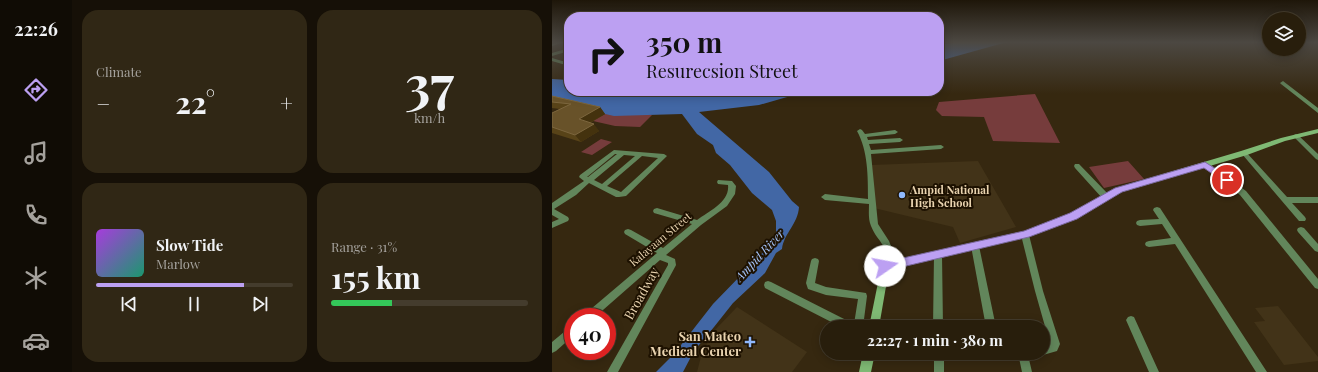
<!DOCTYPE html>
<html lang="en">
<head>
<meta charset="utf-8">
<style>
	body { margin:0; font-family:"Playfair Display",serif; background:#302715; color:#f1f3f6; height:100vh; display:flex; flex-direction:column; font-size:15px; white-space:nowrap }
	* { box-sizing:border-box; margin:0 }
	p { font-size:13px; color:#a5a29d }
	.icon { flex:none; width:22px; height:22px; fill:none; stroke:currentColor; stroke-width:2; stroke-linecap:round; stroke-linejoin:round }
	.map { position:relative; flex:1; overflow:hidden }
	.details { display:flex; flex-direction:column; gap:10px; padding:10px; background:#161007; width:480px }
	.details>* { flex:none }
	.banner { position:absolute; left:12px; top:12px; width:380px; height:84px; border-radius:16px; box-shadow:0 2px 10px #0003,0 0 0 1px #443c2d; background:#bca0f2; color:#111; overflow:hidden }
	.controls { position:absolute; left:710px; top:12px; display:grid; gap:8px }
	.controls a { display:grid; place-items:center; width:44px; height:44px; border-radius:50%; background:#281e0c; box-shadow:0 2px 10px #0003,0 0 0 1px #443c2d; font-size:20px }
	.speed { position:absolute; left:12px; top:308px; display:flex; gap:8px; font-size:20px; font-weight:700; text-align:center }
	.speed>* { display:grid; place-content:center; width:52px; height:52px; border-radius:50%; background:#281e0c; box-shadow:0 2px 10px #0003,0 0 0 1px #443c2d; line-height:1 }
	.speed .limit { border:6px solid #d22; background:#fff; color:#111 }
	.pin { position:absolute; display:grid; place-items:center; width:34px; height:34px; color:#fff; margin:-17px; border:2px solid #fff; border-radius:50%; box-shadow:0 1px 4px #0007 }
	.me { position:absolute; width:44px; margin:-22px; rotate:78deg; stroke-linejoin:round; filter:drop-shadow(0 0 3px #0008) }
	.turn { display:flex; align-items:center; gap:14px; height:84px; padding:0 16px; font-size:18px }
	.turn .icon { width:52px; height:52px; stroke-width:2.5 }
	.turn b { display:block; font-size:28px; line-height:34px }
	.big { font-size:30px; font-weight:700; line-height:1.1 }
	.details .card { flex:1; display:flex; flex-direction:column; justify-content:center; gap:6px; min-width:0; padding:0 14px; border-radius:16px; background:#302715 }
	.details .dial { align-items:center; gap:0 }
	.dial b { font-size:52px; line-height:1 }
	.song { display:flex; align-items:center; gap:12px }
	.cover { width:48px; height:48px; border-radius:6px; background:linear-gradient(135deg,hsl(280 70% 55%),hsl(160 70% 35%)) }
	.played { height:4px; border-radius:2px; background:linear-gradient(90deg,#bca0f2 75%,#443c2d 75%) }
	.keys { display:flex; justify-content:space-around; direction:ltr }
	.heat { display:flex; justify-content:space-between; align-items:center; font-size:22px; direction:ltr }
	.charge { height:6px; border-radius:3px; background:linear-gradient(90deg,#34c759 31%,#443c2d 0) }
	.details .tiles { flex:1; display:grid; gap:10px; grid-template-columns:repeat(2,1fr) }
	.trip { position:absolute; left:268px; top:320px; width:230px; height:40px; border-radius:20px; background:#281e0c; box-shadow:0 2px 10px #0003,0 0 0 1px #443c2d; font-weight:700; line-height:40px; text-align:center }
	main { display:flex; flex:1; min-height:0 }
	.dock { display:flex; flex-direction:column; width:72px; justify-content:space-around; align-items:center; background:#100c05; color:#a5a29d }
	.dock .icon { width:28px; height:28px }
	.dock .current { color:#bca0f2 }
	.dock b { font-size:18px; color:#f1f3f6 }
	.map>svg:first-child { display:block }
	.built { fill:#423318 }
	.green { fill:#763c3c }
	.water { fill:#4267a5 }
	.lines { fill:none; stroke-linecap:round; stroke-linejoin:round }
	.street { fill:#62865b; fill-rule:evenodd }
	.secondary { fill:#7fb974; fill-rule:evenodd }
	.wall { fill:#584318 }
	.shaded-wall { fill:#44320e }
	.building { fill:#685229; stroke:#7c663e }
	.route { fill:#bca0f2; stroke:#7a689d }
	.poi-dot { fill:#8fb8fd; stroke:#1d1100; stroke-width:1.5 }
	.labels { text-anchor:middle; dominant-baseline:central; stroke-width:4; stroke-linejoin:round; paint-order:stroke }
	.poi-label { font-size:11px; font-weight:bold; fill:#e9d3af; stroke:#1d1100; text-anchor:start }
	.street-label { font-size:11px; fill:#e9d3af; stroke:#1d1100 }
	.water-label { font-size:12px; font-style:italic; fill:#a5c4f9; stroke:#1d1100 }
	.near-street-label { font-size:13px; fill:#e9d3af; stroke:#1d1100 }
	.near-poi-label { font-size:13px; font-weight:bold; fill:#e9d3af; stroke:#1d1100; text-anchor:end }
</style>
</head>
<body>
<main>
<nav class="dock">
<b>22:26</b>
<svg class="icon current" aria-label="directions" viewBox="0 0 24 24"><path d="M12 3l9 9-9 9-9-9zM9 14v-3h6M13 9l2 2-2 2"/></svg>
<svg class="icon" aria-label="music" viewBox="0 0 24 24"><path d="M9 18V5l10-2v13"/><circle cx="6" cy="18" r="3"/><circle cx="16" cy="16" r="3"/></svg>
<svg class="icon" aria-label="phone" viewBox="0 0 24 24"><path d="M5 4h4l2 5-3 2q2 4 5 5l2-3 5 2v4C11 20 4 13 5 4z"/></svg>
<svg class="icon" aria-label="climate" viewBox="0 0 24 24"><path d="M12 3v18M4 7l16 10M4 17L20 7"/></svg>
<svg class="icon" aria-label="car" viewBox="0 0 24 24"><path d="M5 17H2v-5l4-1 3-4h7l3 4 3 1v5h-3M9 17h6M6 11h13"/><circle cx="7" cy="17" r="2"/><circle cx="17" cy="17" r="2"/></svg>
</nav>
<section class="details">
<div class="tiles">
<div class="card"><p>Climate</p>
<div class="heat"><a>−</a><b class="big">22°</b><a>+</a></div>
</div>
<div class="card dial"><b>37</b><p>km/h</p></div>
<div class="card">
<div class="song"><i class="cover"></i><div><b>Slow Tide</b><p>Marlow</p></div></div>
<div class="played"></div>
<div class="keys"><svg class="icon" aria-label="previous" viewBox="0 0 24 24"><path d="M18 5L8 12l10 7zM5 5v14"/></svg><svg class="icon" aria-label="pause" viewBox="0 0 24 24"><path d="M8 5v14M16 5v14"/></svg><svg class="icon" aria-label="next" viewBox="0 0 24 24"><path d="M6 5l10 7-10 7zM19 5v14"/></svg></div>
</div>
<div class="card"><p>Range · 31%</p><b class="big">155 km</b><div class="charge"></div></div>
</div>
</section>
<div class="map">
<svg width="766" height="372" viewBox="0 0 766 372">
	<rect width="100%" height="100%" fill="#362810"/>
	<path class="built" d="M426,161L464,227L408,243L401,227L322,208L319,165Z
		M726,306L766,357V361L732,365L702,322L713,321L703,308Z
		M185,307L255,352L240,372H145L150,353L162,331Z"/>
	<path class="green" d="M483,94L508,143L441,141L432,117L390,116L384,110L387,102Z
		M53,114L100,115L88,127L63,126L41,121Z
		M49,139L60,142L40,155L29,152Z
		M576,161L592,179L552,188L537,167Z"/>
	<path class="water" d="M407,42H455L387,61V45Z
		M0,79L17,80V91H102L139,94L160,91H256L207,105L147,112L217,172L240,201L247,207C246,224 232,233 230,249L224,253L213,273L181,303L162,327L142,351L131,372H104L122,354L161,304L224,239V221L220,210L200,193L178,165L164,153L161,145L145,134L130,114L62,116L0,102Z"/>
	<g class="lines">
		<path class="street" d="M6,42H12L0,46V44Z
			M17,48V51L0,56V53Z
			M0,58L17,63V66L0,61Z
			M731,81L766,108V113L729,84L728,83Z
			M308,129L310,130L313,134L343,130L346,132L343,134L315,137L316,140L348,138L351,140L348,142L317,144L319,150L389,145L392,147L389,149L319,154L326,224L337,241L341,251L340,259L336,268L333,269L330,268L329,266C339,244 326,244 319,226C316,219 317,211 317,204L273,200L269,197L273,194L316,199C316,176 316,151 305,131Z
			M744,134L746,135L766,154V160L764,159L741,136L742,135Z
			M62,150L112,154L115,156L74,196L67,197H64L37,183L24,195L2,209L16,217L17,219L16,221L0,228V222L7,219L0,215V203L32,181L27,177L28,175ZM63,154H65L36,177H35ZM72,155L83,156L50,184L42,180ZM90,156L106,158L69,192L55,186Z
			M692,151L694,152L735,197H766V203H740L753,217L754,219L753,221H747L690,154L689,153L690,152Z
			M651,162H655L694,191L766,279V289L763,288L688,195L651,166L650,164Z
			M523,164H527L557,195L558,197L557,199H551L523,168L522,166Z
			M166,180L180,181L184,186L183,194L175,206L149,225L114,255L123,259L124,265L123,267L66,372H55L116,265V263L108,260L43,317H31L33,314L105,253L73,234L72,232L73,230L76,229L79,230L111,248L140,224L102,213L101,211L102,209L105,208L145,220C157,211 178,202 176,185L166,184L165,182Z
			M605,207L608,208L715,372H704L623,244L597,247L594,246L593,244L594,242L597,241L619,238L610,224L588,226L585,225L584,223L585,221L588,220L607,219L601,210L602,208Z
			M749,227L752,228L766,244V252L763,251L746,232L745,230L746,228Z
			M473,232L476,233L477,235L491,291L508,344L505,351L491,355L487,353H491V345L498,344L483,291L469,235L470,233Z
			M423,243L426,244L427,246L444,327H434L419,246L420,244Z
			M386,252L389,253L390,255L391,327H381L382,255L383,253Z
			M263,258L266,259L267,261L263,283L274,287L314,293L315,296L311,327H289L213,288L212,285L213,282L216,281L219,282L302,324L306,299L274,295L256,289L254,283L259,261L260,259Z
			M579,316L582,317L607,372H597L574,320L576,317Z
			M21,326V336L4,351L0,353V342L18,327Z
			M382,353H392V372H382Z
			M442,353H477L476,355L480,372H470L467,358H447L443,356Z"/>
		<path class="secondary" d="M766,129V133L733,141L695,155L570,192L524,218L473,238L337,269L327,327H317L330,263L472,232L518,214L564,188L689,151L729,138Z
			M311,353H323L319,372H307Z"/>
	</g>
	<path class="wall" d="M0,96L48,107L53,114L38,123L47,131L29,142L0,133V113L8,109L0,108Z"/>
	<path class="shaded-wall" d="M48,107L53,114L32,126L27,119Z
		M42,124L47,131L29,142L23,135Z"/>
	<path class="building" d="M0,96L48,107L27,119L42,124L23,135L0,127V113L19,104L0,102Z"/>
	<linearGradient id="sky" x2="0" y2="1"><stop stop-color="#1e1609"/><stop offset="0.45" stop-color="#4c4842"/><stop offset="1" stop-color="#4c4842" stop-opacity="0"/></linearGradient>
	<rect width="766" height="94" fill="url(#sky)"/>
	<path class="route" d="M653,162L678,178V182H672L652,168L570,192L525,219L477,237L333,271L329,270L328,266L329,263L333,262L472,231L518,213L563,188Z"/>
	<g class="poi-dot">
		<circle cx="350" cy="195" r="4"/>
		<path d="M196 336h4v4h4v4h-4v4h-4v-4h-4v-4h4z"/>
	</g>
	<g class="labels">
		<g class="poi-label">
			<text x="358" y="189">Ampid National<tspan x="358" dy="13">High School</tspan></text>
		</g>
		<g class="street-label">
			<text transform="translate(108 239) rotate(-40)">Kalayaan Street</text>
		</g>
		<g class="water-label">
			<text transform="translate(207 255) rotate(-47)">Ampid River</text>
		</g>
		<g class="near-street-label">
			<text transform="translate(89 293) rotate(-61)">Broadway</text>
		</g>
		<g class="near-poi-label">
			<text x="189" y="335">San Mateo<tspan x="189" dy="15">Medical Center</tspan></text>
		</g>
	</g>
</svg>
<div class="controls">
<a><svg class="icon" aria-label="layers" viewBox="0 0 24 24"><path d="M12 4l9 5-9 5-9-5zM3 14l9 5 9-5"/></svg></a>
</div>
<div class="speed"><div class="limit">40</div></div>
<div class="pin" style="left:675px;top:180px;background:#d93025"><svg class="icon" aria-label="arrive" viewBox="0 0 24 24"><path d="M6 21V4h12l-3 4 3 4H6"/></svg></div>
<svg class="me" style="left:333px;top:266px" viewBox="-20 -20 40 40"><circle r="19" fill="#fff"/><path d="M0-13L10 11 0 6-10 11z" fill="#bca0f2"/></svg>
<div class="trip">22:27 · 1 min · 380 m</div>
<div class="banner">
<div class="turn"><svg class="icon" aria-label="right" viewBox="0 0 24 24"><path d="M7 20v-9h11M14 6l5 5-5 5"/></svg><div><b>350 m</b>Resurecsion Street</div></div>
</div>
</div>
</main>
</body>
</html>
